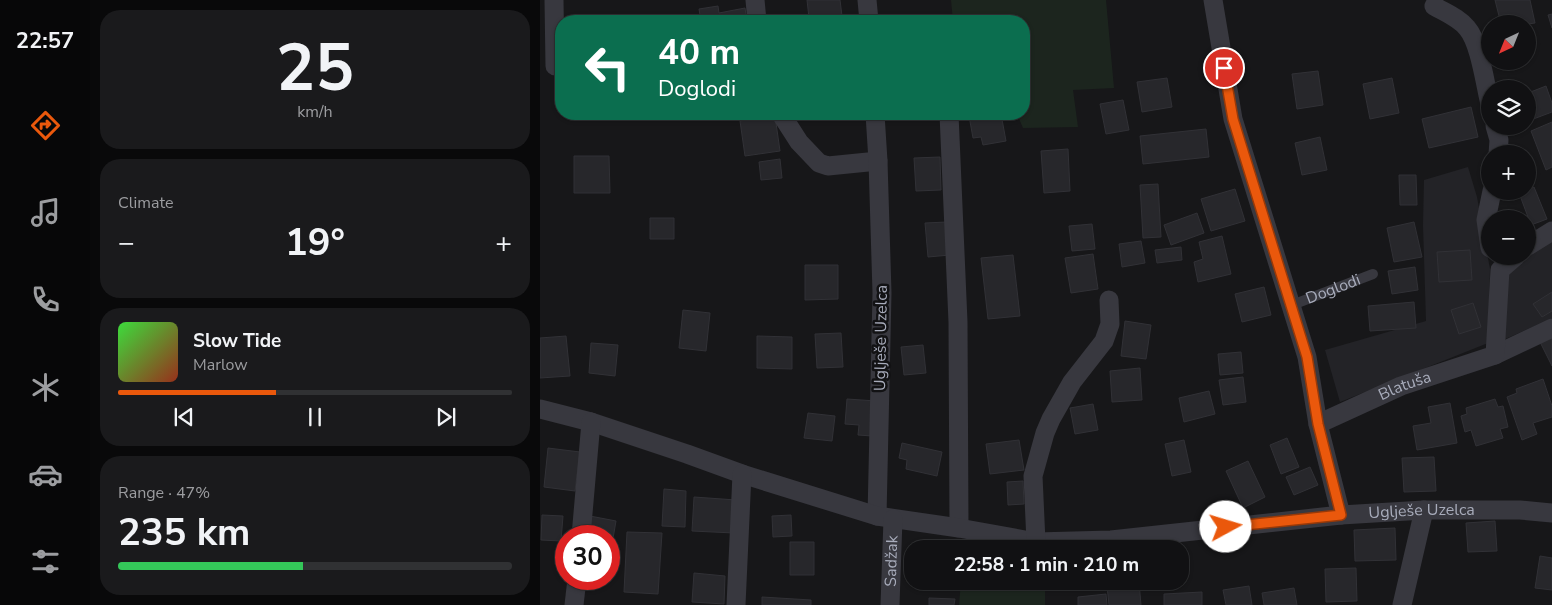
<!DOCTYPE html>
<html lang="en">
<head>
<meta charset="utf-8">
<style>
	body { margin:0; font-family:"Nunito Sans",sans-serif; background:#1a1a1c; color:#f1f3f6; height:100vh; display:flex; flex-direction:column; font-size:19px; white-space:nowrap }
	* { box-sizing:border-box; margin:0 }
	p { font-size:16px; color:#9c9da0 }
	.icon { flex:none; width:28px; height:28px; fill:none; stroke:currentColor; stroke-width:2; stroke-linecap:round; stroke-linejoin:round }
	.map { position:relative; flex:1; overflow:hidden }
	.drawer { display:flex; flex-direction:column; gap:10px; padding:10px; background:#09090a; width:450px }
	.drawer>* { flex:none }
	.top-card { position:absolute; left:15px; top:15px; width:475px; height:105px; border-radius:20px; box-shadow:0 1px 4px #0004,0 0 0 1px #303133; background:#0b6e4f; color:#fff; overflow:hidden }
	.needle { width:32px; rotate:223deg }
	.fabs { position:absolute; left:941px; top:15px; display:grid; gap:10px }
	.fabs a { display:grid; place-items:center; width:55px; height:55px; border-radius:50%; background:#111113; box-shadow:0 1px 4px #0004,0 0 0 1px #303133; font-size:25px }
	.speed { position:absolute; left:15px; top:525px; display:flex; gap:10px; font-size:25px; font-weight:700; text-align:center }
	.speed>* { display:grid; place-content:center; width:65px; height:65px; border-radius:50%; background:#111113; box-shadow:0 1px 4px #0004,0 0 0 1px #303133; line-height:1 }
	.speed .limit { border:8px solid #d22; background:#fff; color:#111 }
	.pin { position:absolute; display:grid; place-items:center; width:42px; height:42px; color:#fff; margin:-21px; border:2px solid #fff; border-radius:50%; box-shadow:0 1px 5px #0007 }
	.me { position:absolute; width:55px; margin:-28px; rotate:84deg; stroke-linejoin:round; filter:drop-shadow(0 0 4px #0008) }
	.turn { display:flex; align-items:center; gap:18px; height:105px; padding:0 20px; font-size:22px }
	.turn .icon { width:65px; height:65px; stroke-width:2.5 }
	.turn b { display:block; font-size:35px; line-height:42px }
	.big { font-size:38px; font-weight:700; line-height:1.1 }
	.drawer .tile { flex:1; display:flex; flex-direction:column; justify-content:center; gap:8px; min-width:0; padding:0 18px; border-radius:20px; background:#1a1a1c }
	.drawer .dial { align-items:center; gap:0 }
	.dial b { font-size:65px; line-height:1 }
	.song { display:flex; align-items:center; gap:15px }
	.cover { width:60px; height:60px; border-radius:8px; background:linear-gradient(135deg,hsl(120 70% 55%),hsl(10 70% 35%)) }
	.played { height:5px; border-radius:2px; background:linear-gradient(90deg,#ea580c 40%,#303133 40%) }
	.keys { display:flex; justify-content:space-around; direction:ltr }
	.heat { display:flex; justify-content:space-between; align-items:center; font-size:28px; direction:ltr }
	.charge { height:8px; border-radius:4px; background:linear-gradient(90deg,#34c759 47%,#303133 0) }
	.trip { position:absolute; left:364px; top:540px; width:285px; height:50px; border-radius:20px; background:#111113; box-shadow:0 1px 4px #0004,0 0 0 1px #303133; font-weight:700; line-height:50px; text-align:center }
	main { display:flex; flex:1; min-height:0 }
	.tabs { display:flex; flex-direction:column; width:90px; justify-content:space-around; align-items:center; background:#070708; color:#9c9da0 }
	.tabs .icon { width:35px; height:35px }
	.tabs .current { color:#ea580c }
	.tabs b { font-size:22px; color:#f1f3f6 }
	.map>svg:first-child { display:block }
	.built { fill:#232327 }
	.green { fill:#1c251e }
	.building { fill:#27272b; stroke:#313136 }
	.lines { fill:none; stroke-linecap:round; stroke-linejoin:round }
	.service { stroke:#38383f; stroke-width:10 }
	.minor { stroke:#38383f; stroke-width:19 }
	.route-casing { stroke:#983908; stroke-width:12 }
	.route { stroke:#ea580c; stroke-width:9 }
	.labels { text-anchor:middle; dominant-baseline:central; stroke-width:5; stroke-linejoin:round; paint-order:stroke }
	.street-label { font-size:16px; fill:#a8acbb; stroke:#121214 }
</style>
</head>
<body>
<main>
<nav class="tabs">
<b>22:57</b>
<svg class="icon current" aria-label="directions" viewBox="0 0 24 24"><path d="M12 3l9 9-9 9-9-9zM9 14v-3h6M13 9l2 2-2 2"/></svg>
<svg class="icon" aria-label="music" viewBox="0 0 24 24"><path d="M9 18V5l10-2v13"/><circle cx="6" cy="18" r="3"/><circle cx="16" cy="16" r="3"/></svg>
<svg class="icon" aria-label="phone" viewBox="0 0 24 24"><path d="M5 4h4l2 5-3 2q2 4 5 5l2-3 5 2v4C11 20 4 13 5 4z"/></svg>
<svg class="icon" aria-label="climate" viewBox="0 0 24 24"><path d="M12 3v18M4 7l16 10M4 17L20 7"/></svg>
<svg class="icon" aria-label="car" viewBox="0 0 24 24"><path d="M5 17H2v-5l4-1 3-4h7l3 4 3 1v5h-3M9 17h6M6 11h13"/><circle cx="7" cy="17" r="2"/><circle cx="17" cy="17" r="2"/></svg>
<svg class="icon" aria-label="filters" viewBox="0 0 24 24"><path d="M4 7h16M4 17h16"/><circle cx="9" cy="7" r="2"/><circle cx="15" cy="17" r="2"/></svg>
</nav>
<section class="drawer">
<div class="tile dial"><b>25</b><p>km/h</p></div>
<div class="tile"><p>Climate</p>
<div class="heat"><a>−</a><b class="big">19°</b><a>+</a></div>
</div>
<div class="tile">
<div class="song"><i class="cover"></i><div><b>Slow Tide</b><p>Marlow</p></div></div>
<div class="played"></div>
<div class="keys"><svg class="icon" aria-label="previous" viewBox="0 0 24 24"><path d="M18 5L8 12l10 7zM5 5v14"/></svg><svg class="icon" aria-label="pause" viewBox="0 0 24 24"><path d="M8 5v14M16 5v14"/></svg><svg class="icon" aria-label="next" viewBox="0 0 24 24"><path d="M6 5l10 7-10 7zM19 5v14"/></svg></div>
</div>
<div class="tile"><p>Range · 47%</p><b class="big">235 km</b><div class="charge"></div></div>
</section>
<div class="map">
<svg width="1012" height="605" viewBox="0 0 1012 605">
	<rect width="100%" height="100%" fill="#171719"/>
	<path class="built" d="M928,167L937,197L950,269L948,343L800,402L785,350L886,321L883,225L884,180Z
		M1012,236V318L961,341L964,271L981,256H988V250Z"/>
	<path class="green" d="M411,0H566L574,88L533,90L538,127L483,128L477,114H484V21H413Z
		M424,542L473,549H424Z
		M421,581H505V605H419Z"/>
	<path class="building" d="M267,0H300L302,16L269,18Z
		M955,0H990L995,23L988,24H961Z
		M178,6L179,13L205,8L207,21H161L159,9Z
		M1012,14V28L1008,15Z
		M35,16H62V21H35Z
		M778,71L783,105L757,109L752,74Z
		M627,78L632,107L602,112L597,82Z
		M852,78L859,113L830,119L823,84Z
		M1006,86L1012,103V112L988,121V93Z
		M583,100L589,130L566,134L560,104Z
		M931,107L938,137L889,148L882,119Z
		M439,114H461L466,141L443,145L441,137L433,138L429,116Z
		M235,116L240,151L205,156L200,121Z
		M1012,122V167L1006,170L991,131Z
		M666,129L669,157L603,164L600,136Z
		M780,137L787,170L762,175L755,143Z
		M528,149L530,191L504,193L501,151Z
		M34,156H69L70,193H34Z
		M400,157L401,190L376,191L374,158Z
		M240,159L242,178L221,180L219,162Z
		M859,175H876L877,205H860Z
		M618,184L621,237L603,238L600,185Z
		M994,187L1007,219L991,225L979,193L988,191V190Z
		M695,189L705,221L671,231L661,199Z
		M657,213L664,233L631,245L624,225Z
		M110,218H134V239H110Z
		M407,222L410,255L388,257L385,223Z
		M874,222L882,257L854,262L847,228Z
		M552,224L555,249L532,251L529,226Z
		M682,236L691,274L658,282L654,262L663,259L659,242Z
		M601,241L605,263L582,267L579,244Z
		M641,247L642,260L617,263L615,250Z
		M930,250L932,280L899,282L897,252Z
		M553,254L558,289L531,293L525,258Z
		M473,255L480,316L448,319L441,258Z
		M265,265H298V299L265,300Z
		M875,267L878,290L852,294L848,271Z
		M724,287L731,315L702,322L695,294Z
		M1012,292V311L1002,317L993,304Z
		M874,302L876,328L830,331L828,306Z
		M933,303L941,327L919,334L911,310Z
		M143,310L170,313L166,351L139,348Z
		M585,321L611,325L606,359L581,356Z
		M301,333L303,367L277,368L275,334Z
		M1012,334V366L999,340Z
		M26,336L30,376L0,378V338Z
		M217,336L252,337V369L217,368Z
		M51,343L78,345L75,376L49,373Z
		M383,345L386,373L364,375L361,347Z
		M701,352L703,373L680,375L678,354Z
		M600,368L602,400L572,402L570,371Z
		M703,377L706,402L683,405L679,380Z
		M1003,379L1012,406V417L993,423L997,434L982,440L967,397L977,393L976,389Z
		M669,391L675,414L644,422L639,398Z
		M307,399L336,401L332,436L318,435L319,425L305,424Z
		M955,399L958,407L963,406L968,427L960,429L963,438L936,446L931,430L925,432L921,416L927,414L926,408Z
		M910,403L917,443L877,450L873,426L891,423L888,407Z
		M553,404L558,430L535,434L530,408Z
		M268,413L295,416L292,441L264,438Z
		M747,438L759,467L741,474L730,445Z
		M479,440L484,470L450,474L446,444Z
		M644,440L651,472L632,476L625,444Z
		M362,443L402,452L397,476L366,469L367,460L359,458Z
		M8,448L40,452L35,491L4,487Z
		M894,457L896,491L864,492L862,458Z
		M708,461L725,497L703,508L686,471Z
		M770,467L778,485L754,495L746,477Z
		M483,481L484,504L468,505L467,482Z
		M124,489L146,491L145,527L122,526Z
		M154,497L196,500L194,533L152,531Z
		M2,515L23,516L21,541L1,540Z
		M251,515L252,536L233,537L232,516Z
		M50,516L76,521L70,556H69V536H46Z
		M955,521L957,551L928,552L926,523Z
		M855,528L856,560L815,561L814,530Z
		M87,532L122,533L118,594L84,592Z
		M250,542H274V575H250Z
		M386,545L416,547V549H386Z
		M1000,556L1012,558V590L995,588Z
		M816,568L817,601L786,602L785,569Z
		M154,573L185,576L184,604L152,602Z
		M383,581H413L412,587L383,584Z
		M599,582L601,605H569L567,586Z
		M709,586L712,605H686L683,590Z
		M754,588L757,605H724L722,593Z
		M662,592V605H624V594Z
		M566,594L567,605H538V597Z
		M222,597L271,600V605H222Z
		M389,598L415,599L414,605H389Z"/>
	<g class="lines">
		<path class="service" id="s1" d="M752,305L833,274"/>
		<g class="minor">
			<path d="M14,0L15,66"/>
			<path d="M215,0L217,21"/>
			<path d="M327,0L329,21"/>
			<path d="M673,0L693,119L767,357L778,424L801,515"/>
			<path d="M894,6C906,13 919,18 927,28C940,43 945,84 950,104"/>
			<path d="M241,114L259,142L279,163L288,166L338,161"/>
			<path d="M335,114L338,161L342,293L337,516"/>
			<path d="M409,114L418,322L419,528"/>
			<path d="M955,126L959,140L958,154"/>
			<path d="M988,246L1012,231"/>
			<path d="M950,248L946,220L952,191"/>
			<path d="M955,355L1012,328"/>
			<path id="s2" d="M0,409L51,422L147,454L202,474L337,516L419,528L496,542L571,540L801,515L884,510H980L1012,513"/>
			<path id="s3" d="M778,424L861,386L955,355L960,270L976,256"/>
			<path d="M41,536L51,422"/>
			<path d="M496,542L493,476L505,433L511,419L532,382L564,341L570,324L569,300"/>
			<path d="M34,605L37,579"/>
			<path d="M196,605L202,474"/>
			<path id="s4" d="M350,605L353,519"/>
			<path d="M862,605L884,510"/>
		</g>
	</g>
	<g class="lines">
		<defs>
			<path id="route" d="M684,68L693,119L767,357L778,424L801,515L686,527"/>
		</defs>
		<use href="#route" class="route-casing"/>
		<use href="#route" class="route"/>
	</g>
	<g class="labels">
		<g class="street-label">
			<text stroke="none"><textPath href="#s1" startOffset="44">Doglodi</textPath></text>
			<text transform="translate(341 338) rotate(-89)">Uglješe Uzelca</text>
			<text stroke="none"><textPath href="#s3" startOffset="95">Blatuša</textPath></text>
			<text stroke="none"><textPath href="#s2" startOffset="902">Uglješe Uzelca</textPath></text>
			<text stroke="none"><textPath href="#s4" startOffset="44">Sadžak</textPath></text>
		</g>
	</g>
</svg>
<div class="fabs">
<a><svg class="needle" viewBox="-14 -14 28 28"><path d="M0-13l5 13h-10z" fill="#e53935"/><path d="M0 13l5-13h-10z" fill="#9c9da0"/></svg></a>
<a><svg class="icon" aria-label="layers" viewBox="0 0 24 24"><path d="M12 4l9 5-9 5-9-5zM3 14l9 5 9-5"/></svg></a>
<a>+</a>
<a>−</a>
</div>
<div class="speed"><div class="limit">30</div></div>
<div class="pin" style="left:684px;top:68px;background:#d93025"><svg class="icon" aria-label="arrive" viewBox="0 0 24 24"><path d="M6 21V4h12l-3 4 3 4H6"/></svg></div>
<svg class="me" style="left:686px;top:527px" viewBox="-20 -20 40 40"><circle r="19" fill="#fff"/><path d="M0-13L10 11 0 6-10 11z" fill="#ea580c"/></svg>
<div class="trip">22:58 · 1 min · 210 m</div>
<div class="top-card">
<div class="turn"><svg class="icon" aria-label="left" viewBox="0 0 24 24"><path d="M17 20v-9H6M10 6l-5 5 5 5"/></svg><div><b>40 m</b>Doglodi</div></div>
</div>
</div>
</main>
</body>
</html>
